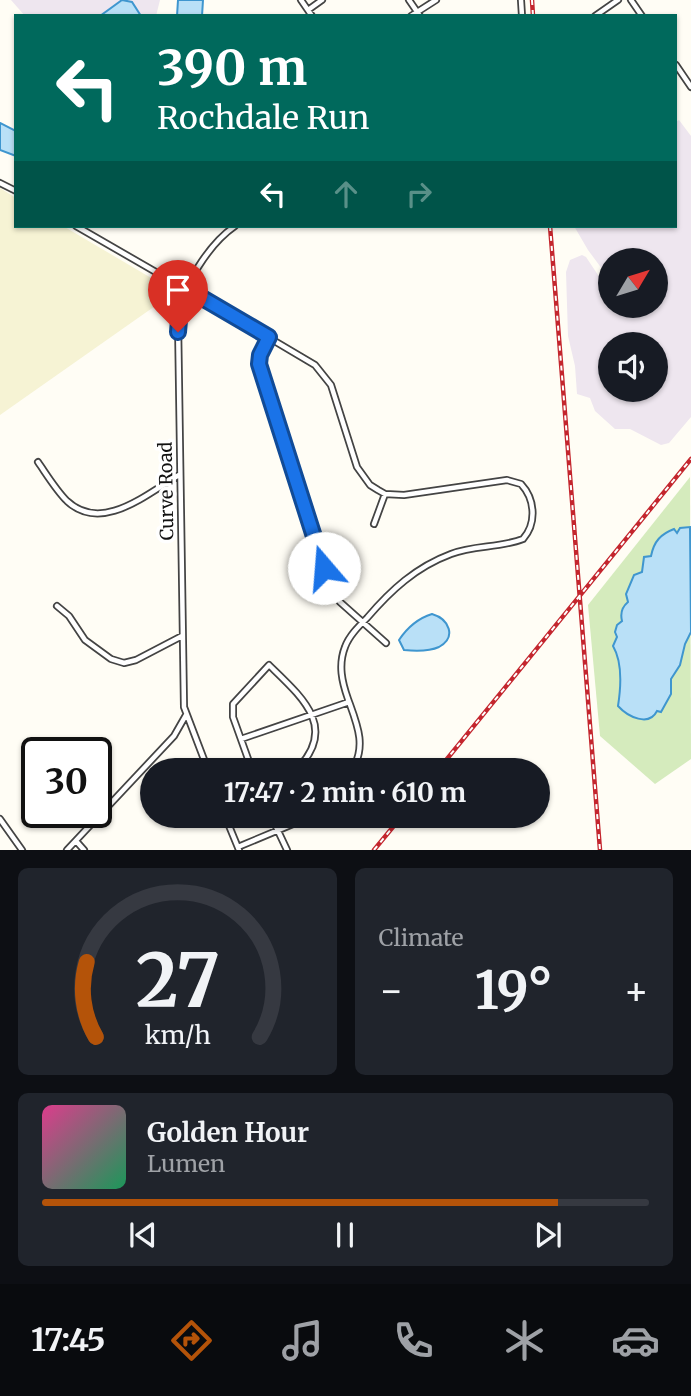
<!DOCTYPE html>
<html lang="en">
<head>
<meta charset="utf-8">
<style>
	body { margin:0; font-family:Merriweather,serif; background:#20242c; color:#f1f3f6; height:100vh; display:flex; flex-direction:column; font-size:26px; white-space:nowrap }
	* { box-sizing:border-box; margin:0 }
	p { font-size:23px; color:#9ea1a6 }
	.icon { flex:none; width:38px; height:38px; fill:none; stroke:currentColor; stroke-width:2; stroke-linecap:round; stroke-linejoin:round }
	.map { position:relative; height:850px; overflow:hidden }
	.sheet { display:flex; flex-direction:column; gap:18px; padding:18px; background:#0d0f14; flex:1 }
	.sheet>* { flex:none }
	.hud { position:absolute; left:14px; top:14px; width:663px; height:214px; border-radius:0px; box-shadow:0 2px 5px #0004; background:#00695c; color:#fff; overflow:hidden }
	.needle { width:46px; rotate:52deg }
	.controls { position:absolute; left:598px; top:248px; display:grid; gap:14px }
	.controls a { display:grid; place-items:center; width:70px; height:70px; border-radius:50%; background:#171b24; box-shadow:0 2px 5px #0004; font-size:35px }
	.speed { position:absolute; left:21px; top:737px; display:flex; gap:14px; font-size:35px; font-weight:700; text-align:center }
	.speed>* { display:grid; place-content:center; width:91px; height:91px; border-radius:50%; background:#171b24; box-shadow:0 2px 5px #0004; line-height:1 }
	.speed .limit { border:4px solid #111; border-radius:10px; background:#fff; color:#111 }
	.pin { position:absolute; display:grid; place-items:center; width:60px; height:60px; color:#fff; margin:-72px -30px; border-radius:50% 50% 50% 0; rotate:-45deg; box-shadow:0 0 7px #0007 }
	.pin .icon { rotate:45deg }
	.me { position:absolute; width:77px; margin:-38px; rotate:342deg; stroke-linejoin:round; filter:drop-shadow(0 0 5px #0008) }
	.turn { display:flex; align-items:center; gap:24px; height:147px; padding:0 28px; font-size:32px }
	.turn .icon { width:91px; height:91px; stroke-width:2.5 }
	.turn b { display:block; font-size:49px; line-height:60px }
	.lanes { display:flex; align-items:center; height:66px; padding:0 28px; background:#0003; justify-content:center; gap:35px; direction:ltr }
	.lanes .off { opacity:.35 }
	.big { font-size:52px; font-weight:700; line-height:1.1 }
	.sheet .card { flex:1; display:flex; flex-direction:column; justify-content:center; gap:10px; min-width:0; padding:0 24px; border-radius:10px; background:#20242c }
	.sheet .dial { align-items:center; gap:0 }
	.dial svg { height:182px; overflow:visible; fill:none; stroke:#363941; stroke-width:7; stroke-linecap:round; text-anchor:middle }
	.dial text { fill:#f1f3f6; stroke:none }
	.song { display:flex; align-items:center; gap:21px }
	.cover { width:84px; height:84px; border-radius:10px; background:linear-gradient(135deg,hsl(330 70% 55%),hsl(150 70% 35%)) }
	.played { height:7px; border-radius:4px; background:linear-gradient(90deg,#b45309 85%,#363941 85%) }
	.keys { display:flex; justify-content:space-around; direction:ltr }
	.heat { display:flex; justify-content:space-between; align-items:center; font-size:38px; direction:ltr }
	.sheet .tiles { flex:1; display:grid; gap:18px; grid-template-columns:1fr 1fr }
	.card:last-child { grid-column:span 2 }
	.trip { position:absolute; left:140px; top:758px; width:410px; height:70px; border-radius:35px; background:#171b24; box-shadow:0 2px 5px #0004; font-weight:700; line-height:70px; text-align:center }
	.tab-bar { display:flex; height:112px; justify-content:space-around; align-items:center; background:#090b0e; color:#9ea1a6 }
	.tab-bar .icon { width:49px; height:49px }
	.tab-bar .active { color:#b45309 }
	.tab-bar b { font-size:32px; color:#f1f3f6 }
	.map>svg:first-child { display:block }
	.industrial { fill:#eee6ef; fill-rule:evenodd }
	.farmland { fill:#f6f3d4 }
	.green { fill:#d5ebbd }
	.water { fill:#b9e0f7; stroke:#3f96cf; stroke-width:2 }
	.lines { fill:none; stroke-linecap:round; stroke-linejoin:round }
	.minor-casing { stroke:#444; stroke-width:8 }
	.minor { stroke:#fff; stroke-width:4.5 }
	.rail-casing { stroke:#c4262e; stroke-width:4.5 }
	.rail { stroke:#fff; stroke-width:2; stroke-dasharray:5; stroke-linecap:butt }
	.route-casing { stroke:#114b97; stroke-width:18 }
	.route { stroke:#1a73e8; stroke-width:12 }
	.labels { text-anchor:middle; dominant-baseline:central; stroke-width:7; stroke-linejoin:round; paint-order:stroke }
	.street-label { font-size:18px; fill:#111; stroke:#fff }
</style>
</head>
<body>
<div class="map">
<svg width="691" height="850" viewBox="0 0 691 850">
	<rect width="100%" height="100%" fill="#fffdf5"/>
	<path class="industrial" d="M11,0H160L156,16H25Z
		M679,120L691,136V417L669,443L661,445L630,429H615L595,411L590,398L577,394L575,366L568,336L566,272L570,260L582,255L586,257L606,287L611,288V306H656V261H611V281L588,250L574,226H676V122ZM611,345H656V390H611Z"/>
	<path class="farmland" d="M0,188L16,198V226H63L175,292L0,415Z"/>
	<path class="green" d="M690,477L691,759L655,784L600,736L588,605Z"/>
	<path class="water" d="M122,0L132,2L141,16H100Z
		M178,0H203L202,16H177Z
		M0,123L16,131V156L0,150Z
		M690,527L691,632L685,644L680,665L671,679V694L661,712L657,711C649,727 628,717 618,706C621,687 623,663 613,646L617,637L615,632L617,625L622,621C620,613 622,607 628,602L626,594L634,575L642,572L644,557L651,556C654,541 661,534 674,529L677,533L680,528Z
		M432,614C449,619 457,637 439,647C430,651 414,651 404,650L399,640C407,628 419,618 432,614Z"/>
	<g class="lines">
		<defs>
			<path id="minor" d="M301,0L312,16
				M409,0L420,16
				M521,0L522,16
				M631,0L642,16
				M308,10L322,0
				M411,16L436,0
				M595,16L618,0
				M676,65L691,87
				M0,183L16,191
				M76,226L187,290
				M187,289L315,365L331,385L357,467L370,485L378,490L385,494L404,495L507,480L521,484C535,499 537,523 523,539C500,548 474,545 451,554C416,567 391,590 367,618C358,627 349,636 345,647C338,665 342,682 348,699C357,724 367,746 352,770
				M269,337L260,355L259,364L332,590L340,602L386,643
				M38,462C47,475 56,490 67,501C102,534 148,493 179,475
				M374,524L385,494
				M57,606L69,616L85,640L111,659L124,663L136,660L182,636
				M241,739L349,702
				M208,770L184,707L178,320C181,287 209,244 235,226
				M252,770L233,717V704L269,665C302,697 339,728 296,770
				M225,816L239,850
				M271,816L287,850
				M0,819L22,850
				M76,841L84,850
				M238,847L293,824L305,816
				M67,850L174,736L186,715"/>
		</defs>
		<use href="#minor" class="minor-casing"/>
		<use href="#minor" class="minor"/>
		<defs>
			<path id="rail" d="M532,0L533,16
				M550,226L600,850
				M438,770L691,459
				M374,850L402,816"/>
		</defs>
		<use href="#rail" class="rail-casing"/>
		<use href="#rail" class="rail"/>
	</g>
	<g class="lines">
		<defs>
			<path id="route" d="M178,332L180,308L187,289L269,337L260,355L259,364L324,568"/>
		</defs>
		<use href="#route" class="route-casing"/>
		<use href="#route" class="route"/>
	</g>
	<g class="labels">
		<g class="street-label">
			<text transform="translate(166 491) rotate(-91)">Curve Road</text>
		</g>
	</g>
</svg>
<div class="controls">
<a><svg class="needle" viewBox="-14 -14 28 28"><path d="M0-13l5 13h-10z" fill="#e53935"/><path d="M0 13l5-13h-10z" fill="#9ea1a6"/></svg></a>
<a><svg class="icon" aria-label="sound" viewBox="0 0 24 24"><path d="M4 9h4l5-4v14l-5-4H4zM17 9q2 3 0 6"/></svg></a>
</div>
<div class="speed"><div class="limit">30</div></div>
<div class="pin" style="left:178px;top:332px;background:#d93025"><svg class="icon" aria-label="arrive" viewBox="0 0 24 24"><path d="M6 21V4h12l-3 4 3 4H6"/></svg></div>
<svg class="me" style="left:324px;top:568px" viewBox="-20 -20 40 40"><circle r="19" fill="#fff"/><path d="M0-13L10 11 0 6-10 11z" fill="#1a73e8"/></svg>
<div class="trip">17:47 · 2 min · 610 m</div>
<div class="hud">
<div class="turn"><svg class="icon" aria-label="left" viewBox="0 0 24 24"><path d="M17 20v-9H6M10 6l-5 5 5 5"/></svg><div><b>390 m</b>Rochdale Run</div></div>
<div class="lanes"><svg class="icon" aria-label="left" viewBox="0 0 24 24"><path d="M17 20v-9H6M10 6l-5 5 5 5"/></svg><svg class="icon off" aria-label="ahead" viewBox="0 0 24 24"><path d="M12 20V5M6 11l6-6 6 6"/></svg><svg class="icon off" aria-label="right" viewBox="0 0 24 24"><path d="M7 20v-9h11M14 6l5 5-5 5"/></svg></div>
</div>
</div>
<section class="sheet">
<div class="tiles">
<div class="card dial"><svg viewBox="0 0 100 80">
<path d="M14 69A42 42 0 1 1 86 69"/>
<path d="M14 69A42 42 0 0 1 10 36" stroke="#b45309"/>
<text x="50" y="56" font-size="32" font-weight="700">27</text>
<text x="50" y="72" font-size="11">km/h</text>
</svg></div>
<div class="card"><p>Climate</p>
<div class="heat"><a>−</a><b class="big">19°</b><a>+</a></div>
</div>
<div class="card">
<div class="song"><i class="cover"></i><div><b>Golden Hour</b><p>Lumen</p></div></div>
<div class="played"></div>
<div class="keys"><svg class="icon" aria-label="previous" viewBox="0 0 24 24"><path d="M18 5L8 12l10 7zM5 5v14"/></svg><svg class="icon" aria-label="pause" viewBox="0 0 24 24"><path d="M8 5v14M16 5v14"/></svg><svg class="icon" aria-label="next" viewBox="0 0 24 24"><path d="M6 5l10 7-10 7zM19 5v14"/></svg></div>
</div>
</div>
</section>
<nav class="tab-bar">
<b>17:45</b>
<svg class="icon active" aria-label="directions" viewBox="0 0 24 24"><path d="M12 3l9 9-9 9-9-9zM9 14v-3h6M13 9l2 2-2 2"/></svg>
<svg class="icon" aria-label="music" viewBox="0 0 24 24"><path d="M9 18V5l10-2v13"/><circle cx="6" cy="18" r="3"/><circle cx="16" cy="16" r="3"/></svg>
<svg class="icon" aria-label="phone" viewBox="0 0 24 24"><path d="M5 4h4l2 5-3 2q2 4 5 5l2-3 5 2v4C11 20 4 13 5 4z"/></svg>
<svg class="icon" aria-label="climate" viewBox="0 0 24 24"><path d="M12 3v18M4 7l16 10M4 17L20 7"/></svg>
<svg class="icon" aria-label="car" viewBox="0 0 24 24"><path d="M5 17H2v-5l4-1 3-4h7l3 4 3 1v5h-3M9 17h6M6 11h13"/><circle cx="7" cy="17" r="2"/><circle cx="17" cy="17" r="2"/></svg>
</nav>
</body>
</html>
